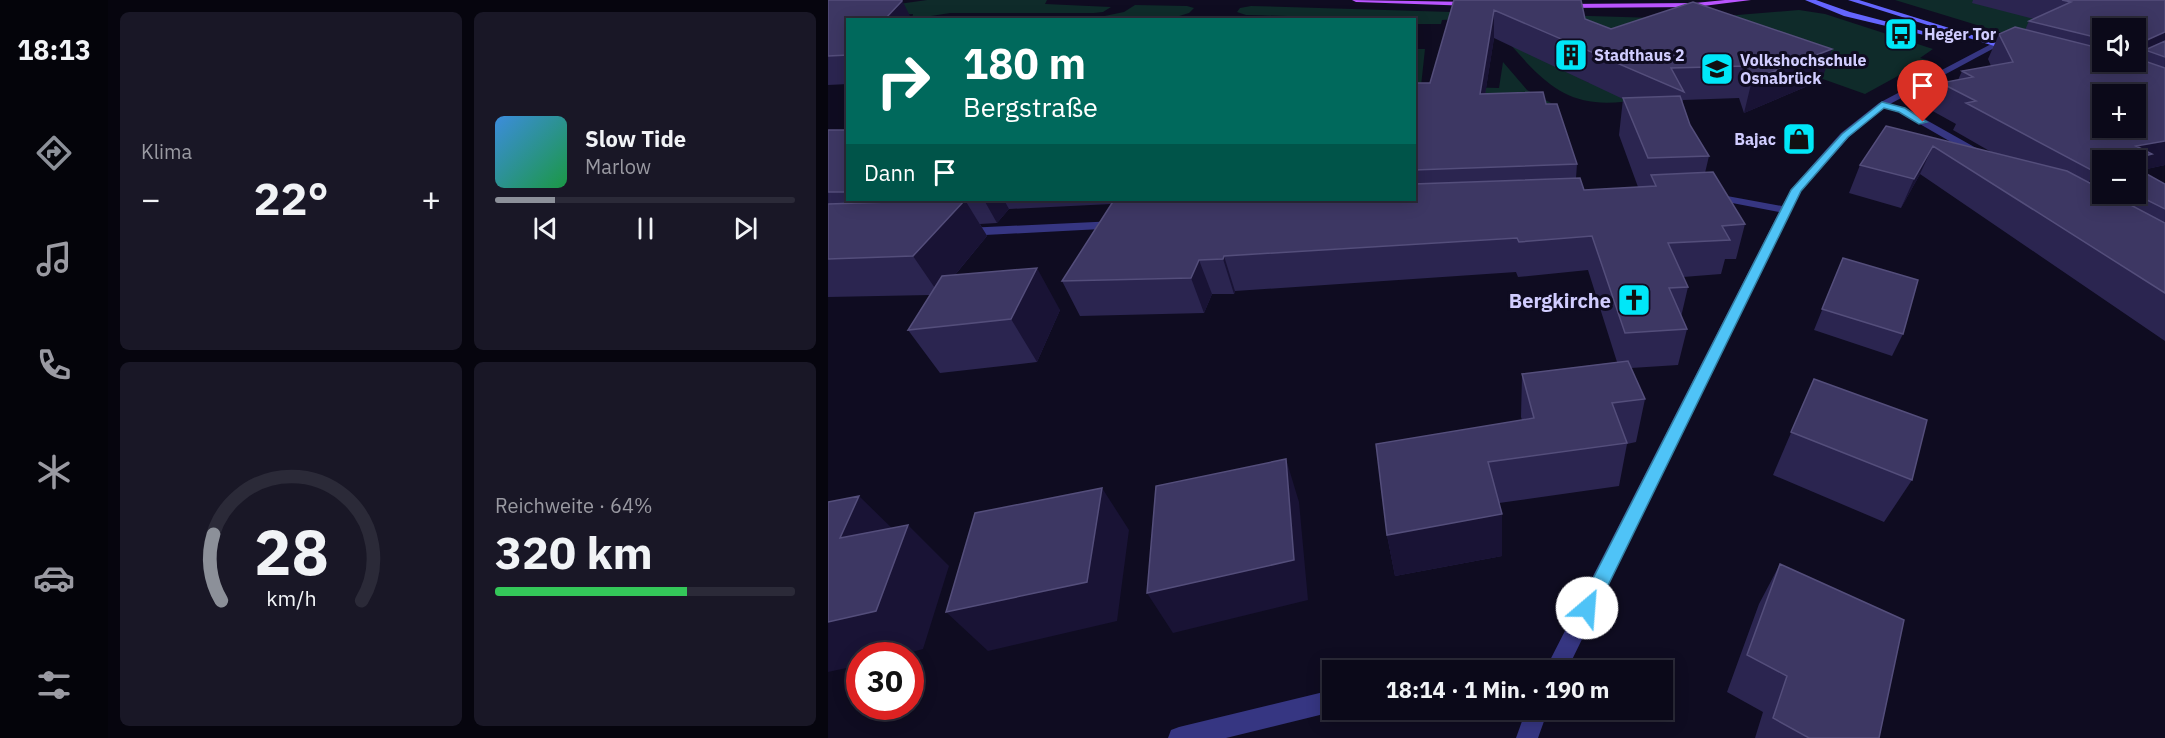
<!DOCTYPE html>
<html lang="de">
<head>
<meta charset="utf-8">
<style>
	body { margin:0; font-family:"IBM Plex Sans",sans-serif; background:#191726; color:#f1f3f6; height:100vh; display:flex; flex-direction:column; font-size:22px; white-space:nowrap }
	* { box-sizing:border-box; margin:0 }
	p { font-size:20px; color:#9a9aa2 }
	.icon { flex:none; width:33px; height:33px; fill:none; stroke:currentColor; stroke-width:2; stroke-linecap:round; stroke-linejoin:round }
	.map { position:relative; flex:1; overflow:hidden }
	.drawer { display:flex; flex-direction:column; gap:12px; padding:12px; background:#06050e; width:720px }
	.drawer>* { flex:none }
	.hud { position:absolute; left:18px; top:18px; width:570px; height:183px; border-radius:0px; box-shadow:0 3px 15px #0003,0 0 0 2px #2b2a38; background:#00695c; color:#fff; overflow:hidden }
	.fabs { position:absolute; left:1264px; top:18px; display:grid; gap:12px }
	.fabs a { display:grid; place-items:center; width:54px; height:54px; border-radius:0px; background:#0b0919; box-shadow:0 3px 15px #0003,0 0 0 2px #2b2a38; font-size:30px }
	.speed { position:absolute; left:18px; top:642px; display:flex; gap:12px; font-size:30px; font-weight:700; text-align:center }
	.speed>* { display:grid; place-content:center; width:78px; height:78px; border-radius:50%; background:#0b0919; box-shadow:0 3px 15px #0003,0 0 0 2px #2b2a38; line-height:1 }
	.speed .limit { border:9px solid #d22; background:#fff; color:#111 }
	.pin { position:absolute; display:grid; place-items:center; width:51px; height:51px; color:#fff; margin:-62px -26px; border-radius:50% 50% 50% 0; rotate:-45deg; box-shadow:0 0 6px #0007 }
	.pin .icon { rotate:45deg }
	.me { position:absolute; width:66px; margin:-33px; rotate:27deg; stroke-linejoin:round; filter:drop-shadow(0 0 4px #0008) }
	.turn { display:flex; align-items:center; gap:21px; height:126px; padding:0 18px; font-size:27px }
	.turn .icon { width:78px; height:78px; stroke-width:2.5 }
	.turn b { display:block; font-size:42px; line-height:51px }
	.then { display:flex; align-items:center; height:57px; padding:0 18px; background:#0003; gap:12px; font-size:22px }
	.big { font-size:45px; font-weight:800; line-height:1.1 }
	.drawer .tile { flex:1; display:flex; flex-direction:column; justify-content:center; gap:9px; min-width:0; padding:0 21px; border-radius:9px; background:#191726 }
	.drawer .dial { align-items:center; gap:0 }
	.dial svg { height:156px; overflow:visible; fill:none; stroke:#2b2a38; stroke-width:7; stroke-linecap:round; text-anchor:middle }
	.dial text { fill:#f1f3f6; stroke:none }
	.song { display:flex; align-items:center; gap:18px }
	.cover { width:72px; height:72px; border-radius:9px; background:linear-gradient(135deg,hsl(210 70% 55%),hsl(140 70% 35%)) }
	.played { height:6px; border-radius:3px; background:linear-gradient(90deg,#8c9099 20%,#2b2a38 20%) }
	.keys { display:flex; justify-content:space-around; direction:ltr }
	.heat { display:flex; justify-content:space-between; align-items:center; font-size:33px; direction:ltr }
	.charge { height:9px; border-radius:4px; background:linear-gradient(90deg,#34c759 64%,#2b2a38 0) }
	.drawer .tiles { flex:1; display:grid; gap:12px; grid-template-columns:repeat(2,1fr) }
	.trip { position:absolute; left:494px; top:660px; width:351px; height:60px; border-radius:0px; background:#0b0919; box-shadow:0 3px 15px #0003,0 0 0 2px #2b2a38; font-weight:800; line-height:60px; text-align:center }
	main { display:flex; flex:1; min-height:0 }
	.tabs { display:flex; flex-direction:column; width:108px; justify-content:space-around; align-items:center; background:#04040a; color:#9a9aa2 }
	.tabs .icon { width:42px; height:42px }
	.tabs .active { color:#8c9099 }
	.tabs b { font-size:27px; color:#f1f3f6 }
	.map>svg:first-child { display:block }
	.green { fill:#0f2b2a }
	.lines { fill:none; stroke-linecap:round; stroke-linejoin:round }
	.street { fill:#363682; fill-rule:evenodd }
	.secondary { fill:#6465ff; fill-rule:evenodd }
	.primary { fill:#b954ff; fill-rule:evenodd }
	.wall { fill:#2b2550; fill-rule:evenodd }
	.shaded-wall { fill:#191335 }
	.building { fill:#3d3763; stroke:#544e7b; stroke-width:1.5; fill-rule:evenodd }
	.route { fill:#4fc3f7; stroke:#337fa1; stroke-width:1.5 }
	.labels { text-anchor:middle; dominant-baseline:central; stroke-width:6; stroke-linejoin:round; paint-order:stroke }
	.far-poi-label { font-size:16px; font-weight:bold; fill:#d1cdff; stroke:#0f0c21; text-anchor:start }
	.poi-label { font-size:20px; font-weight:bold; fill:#d1cdff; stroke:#0f0c21; text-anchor:end }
</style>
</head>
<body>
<main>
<nav class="tabs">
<b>18:13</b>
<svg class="icon active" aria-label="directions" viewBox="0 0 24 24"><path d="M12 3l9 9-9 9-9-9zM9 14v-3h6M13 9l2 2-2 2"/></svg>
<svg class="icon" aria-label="music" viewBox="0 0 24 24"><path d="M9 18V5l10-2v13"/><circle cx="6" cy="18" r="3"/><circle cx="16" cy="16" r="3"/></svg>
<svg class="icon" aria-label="phone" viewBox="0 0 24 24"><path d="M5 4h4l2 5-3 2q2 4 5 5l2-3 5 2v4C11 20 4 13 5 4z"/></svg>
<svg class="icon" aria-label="climate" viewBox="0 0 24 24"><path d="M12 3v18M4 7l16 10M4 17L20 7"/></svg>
<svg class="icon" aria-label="car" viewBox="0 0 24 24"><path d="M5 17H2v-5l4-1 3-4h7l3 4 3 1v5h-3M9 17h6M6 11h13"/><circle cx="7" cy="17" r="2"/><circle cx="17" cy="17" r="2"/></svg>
<svg class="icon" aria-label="filters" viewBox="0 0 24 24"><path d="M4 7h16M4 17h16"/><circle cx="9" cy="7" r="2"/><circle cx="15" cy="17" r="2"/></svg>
</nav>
<section class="drawer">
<div class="tiles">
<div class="tile"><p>Klima</p>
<div class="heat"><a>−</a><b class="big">22°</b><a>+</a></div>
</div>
<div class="tile">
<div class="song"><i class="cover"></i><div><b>Slow Tide</b><p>Marlow</p></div></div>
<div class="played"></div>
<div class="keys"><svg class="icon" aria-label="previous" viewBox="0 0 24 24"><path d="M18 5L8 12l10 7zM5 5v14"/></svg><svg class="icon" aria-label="pause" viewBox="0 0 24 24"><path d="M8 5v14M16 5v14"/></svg><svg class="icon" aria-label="next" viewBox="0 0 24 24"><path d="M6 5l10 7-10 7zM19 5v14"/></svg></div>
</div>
<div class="tile dial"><svg viewBox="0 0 100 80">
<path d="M14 69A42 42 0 1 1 86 69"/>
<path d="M14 69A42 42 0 0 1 10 35" stroke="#8c9099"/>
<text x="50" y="56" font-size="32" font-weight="700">28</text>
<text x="50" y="72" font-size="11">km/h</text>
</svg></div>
<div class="tile"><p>Reichweite · 64%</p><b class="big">320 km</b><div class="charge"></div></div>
</div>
</section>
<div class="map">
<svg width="1337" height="738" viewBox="0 0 1337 738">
	<rect width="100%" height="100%" fill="#0f0c21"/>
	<path class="green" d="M99,0H219L217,4L283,7L275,12L266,13H122L84,19L85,14L0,20V14Z
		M1067,0H1337V1L1198,40Z
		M307,5L359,6L366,8L361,13L348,17L262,19L296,12Z
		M423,6L861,19L971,10L997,14L1105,49L1092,58L1099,60L1037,94L860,31L821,45L628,19L614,20L613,24H587L586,20C530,20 475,16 418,15L409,12L412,8Z
		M675,36L761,83L770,81L813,101C798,101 782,104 767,102C725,98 701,65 675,36Z
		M586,49H597L593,86L671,88L675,62L699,90L723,103L587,106Z"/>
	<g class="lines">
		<path class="street" d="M1167,42L1171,44L1170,46L1062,104L1077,108L1157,153V157H1149L1071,112L1056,108L1021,137L973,191L739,670H717L951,212L899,202H881L875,199L877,197L899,196L954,206L964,188L1013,133L1051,103Z
			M288,221L292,222V228L138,236L132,232L138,228Z
			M504,690V710H510L504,712L398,738H340L343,730L351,727Z
			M698,710H720L710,738H688Z"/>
		<path class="secondary" d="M977,0H988L1022,12L1121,38L1117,40L1016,16Z
			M1020,0H1031L1189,49L1182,51Z"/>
		<path class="primary" d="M524,0L645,2L649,4L645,6L528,2Z
			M897,0H923L867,7L735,8L731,6L735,4L867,3Z"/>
	</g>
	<path class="wall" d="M0,0L20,20V84L0,85Z
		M626,0L757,19L783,29L994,80L916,113L911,98L855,100L854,103L862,125L881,156L877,173L917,224L908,259H897L893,274L855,277L860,287L853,317L859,329L850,365L803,368L817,399L808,442L799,444L791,486L671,503L674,514V556L567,576L559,535L694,420L693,417L694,374L789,362L760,270L690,277L688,272L407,291L406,294H384L376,313L252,316L234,281L283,204L181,209L169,223L152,224L159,236L127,275L232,310L209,362L112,373L80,330L102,295L0,297V130H20V200H586V83H602ZM666,38L795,99L791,135L810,187L756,190L748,178L749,164L718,104L657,94Z
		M1145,0H1337V165L1314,170L1313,171L1337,184V341L1092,174L1073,208L1021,193L1032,165L1058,126L1165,153L1125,130L1128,124L1101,109L1113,83L1130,80L1134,71L1163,66L1160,59L1171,34L1197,30L1201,21L1206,19L1144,3ZM1275,28H1308V62H1275ZM1275,160L1308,194H1275Z
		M1015,258L1075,334L1064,356L986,330Z
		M986,379L1084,480L1056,522L945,475Z
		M952,564L1051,738H927L935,712L899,692L931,604Z"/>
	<path class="shaded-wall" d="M74,0L84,20H56Z
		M666,10V38L652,127V94Z
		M1337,32V49L1317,50L1311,61L1308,62V45Z
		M1004,49L994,80L916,113L924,80Z
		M1337,141V165L1314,170L1308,178V146Z
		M1105,146L1092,174L1073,208L1086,179Z
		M1272,171L1254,200L1249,201L1267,172Z
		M137,200L159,236L111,294L85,256Z
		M156,200H176L181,209L169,223Z
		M396,256L407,291L406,294L395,259Z
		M371,260L384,294L376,313L363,278Z
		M209,268L232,310L209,362L183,319Z
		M458,459L471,502L480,600L345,633L319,593Z
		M274,488L301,530L289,621L160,651L118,612Z
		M31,496L74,538H12Z
		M674,514V556L567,576L559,535Z
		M80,525L121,566L95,649L70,656H32V665L0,672V622Z"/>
	<path class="building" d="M0,0H74V1L56,20H20V55L0,56Z
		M626,0H753L757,19L783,29L865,2L1004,49L924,80L918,66L843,68L856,92L666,10L652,94L715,92L718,104H729L749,164L586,170V83H602Z
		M1234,0H1337V32L1308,45V28H1275V39L1201,21L1243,2Z
		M1187,27L1275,49V62H1308V58L1337,68V141L1308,146L1324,154L1309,158L1316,161L1308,163V160H1275V177L1271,175L1272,171L1267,172L1138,103L1148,101L1113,83L1145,77L1134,71L1185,62L1171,34ZM1275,94H1308V128H1275Z
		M1337,41V57L1317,50Z
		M852,96L862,125L881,156L820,158L795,98Z
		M1058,126L1239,171L1275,190V194H1282L1337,223V293L1105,146L1086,179L1032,165Z
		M0,130H20V192H0Z
		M1308,168L1337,184V209L1307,194H1308Z
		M885,172L917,224L894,226L902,240L840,243L860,287L841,288L859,329L797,333L764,236L691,242L689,238L396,256L395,259L371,260L363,278L234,281L286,200H586V184L752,178L756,190L828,186L823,175Z
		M124,200H137L85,256L0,259V204Z
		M1015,258L1090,280L1075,334L994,309Z
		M209,268L183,319L80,330L114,276Z
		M800,361L817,399L784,403L799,443L660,462L674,514L559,535L548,444L706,418L694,374Z
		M986,379L1099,420L1084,480L963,432Z
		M458,459L466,560L319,593L328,486Z
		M274,488L259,582L118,612L147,513Z
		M31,496L12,538L80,525L48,611L0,622V502Z
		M952,564L1076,620L1051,738H981L945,718L959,676L919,655Z"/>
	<path class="route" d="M1054,102L1077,108L1099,122L1091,124L1071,112L1056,108L1020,137L973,191L766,614L759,616L753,614L750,608L753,602L963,190L1014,134Z"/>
	<defs>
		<symbol id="bus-square" viewBox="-11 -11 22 22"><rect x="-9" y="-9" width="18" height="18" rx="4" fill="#00e7f8" stroke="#0f0c21"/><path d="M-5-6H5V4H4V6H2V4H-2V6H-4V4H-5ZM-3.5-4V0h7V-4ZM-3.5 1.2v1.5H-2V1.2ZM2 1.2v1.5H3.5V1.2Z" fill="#111"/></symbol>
		<symbol id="building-square" viewBox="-11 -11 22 22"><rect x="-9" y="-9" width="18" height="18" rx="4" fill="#00e7f8" stroke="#0f0c21"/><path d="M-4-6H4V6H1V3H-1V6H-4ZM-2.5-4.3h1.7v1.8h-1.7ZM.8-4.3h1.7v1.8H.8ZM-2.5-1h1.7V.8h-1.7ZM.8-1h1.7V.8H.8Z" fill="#111"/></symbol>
		<symbol id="university-square" viewBox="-11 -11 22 22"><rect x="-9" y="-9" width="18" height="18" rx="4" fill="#00e7f8" stroke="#0f0c21"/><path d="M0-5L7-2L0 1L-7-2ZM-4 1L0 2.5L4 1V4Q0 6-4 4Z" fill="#111"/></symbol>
		<symbol id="shop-square" viewBox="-11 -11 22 22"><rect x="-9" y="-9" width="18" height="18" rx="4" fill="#00e7f8" stroke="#0f0c21"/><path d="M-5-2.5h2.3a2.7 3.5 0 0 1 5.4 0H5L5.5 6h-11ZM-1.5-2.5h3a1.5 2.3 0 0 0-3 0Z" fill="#111"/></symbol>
		<symbol id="church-square" viewBox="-11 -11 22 22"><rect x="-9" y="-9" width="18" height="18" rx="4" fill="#00e7f8" stroke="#0f0c21"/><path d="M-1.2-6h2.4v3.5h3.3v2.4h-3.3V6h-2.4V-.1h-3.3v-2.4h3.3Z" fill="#111"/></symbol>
	</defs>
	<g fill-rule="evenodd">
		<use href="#bus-square" x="1054" y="15" width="38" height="38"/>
		<use href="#building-square" x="724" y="36" width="38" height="38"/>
		<use href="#university-square" x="870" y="50" width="38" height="38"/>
		<use href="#shop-square" x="952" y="120" width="38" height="38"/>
		<use href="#church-square" x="787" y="281" width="38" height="38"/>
	</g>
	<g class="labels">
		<g class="far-poi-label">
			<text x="1096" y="34">Heger Tor</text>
			<text x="766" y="55">Stadthaus 2</text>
			<text x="912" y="60">Volkshochschule<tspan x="912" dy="18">Osnabrück</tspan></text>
			<text x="948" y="139" text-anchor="end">Bajac</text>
		</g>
		<g class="poi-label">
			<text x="783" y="300">Bergkirche</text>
		</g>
	</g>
</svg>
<div class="fabs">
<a><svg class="icon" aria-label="sound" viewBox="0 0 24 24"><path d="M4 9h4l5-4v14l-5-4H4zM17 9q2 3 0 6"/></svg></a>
<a>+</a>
<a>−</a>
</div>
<div class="speed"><div class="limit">30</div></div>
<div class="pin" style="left:1095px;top:122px;background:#d93025"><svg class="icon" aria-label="arrive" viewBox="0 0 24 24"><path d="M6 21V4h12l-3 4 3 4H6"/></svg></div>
<svg class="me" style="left:759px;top:608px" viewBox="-20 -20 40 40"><circle r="19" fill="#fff"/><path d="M0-13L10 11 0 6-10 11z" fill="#4fc3f7"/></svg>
<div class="trip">18:14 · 1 Min. · 190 m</div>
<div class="hud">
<div class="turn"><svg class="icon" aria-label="right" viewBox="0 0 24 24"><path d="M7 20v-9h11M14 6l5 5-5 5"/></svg><div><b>180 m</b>Bergstraße</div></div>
<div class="then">Dann<svg class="icon" aria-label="arrive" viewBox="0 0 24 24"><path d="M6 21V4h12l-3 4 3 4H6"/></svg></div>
</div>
</div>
</main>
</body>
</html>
